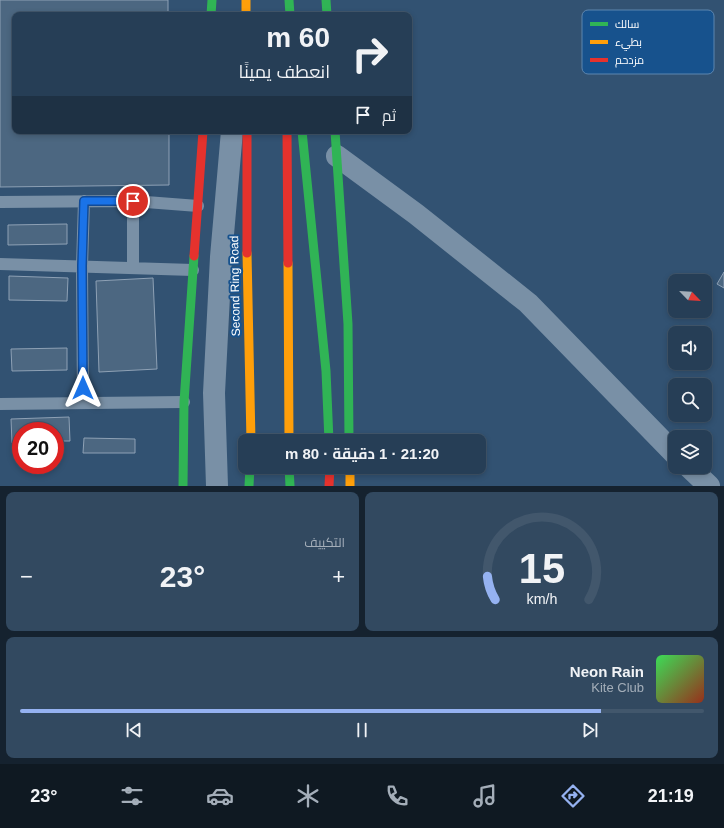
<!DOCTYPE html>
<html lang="ar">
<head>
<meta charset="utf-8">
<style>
	body { margin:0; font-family:Helvetica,Cairo,sans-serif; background:#324960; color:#f1f3f6; direction:rtl; height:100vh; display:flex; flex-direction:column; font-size:15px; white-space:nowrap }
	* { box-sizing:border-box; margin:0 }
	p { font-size:13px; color:#a4aeb9 }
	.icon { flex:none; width:22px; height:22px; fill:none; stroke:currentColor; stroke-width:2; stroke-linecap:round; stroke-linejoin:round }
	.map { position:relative; height:486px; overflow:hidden; direction:ltr }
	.drawer { display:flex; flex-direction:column; gap:6px; padding:6px; background:#15222f; flex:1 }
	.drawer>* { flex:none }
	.top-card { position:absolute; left:12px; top:12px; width:400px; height:122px; border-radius:8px; box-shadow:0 2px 6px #0003,0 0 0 1px #42576c; direction:rtl; background:#263e56; color:#f1f3f6; overflow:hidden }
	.needle { width:26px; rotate:115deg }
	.tools { position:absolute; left:668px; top:274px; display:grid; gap:8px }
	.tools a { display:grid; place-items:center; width:44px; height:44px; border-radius:8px; background:#263e56; box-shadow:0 2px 6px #0003,0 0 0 1px #42576c; font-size:20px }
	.speed { position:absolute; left:12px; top:422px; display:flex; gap:8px; font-size:20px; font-weight:700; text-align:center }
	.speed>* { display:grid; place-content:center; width:52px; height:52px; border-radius:50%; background:#263e56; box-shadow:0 2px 6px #0003,0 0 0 1px #42576c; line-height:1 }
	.speed .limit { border:6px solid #d22; background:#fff; color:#111 }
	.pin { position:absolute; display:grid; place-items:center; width:34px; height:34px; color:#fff; margin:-17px; border:2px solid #fff; border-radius:50%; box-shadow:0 1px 4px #0007 }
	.me { position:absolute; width:44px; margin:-22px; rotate:0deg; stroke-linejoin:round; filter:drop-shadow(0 0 3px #0008) }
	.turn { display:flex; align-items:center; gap:14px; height:84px; padding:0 16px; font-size:18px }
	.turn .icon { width:52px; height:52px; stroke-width:2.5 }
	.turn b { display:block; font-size:28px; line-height:34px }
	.then { display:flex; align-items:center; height:38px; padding:0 16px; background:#0003; gap:8px; font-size:15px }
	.big { font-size:30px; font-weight:700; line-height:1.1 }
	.drawer .tile { flex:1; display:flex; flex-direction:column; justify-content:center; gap:6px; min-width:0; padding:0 14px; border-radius:8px; background:#324960 }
	.drawer .dial { align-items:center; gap:0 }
	.dial svg { height:104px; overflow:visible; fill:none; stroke:#42576c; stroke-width:7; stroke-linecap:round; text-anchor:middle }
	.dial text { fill:#f1f3f6; stroke:none }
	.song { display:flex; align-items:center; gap:12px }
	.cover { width:48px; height:48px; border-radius:6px; background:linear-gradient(135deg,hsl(130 70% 55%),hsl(10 70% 35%)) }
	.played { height:4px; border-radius:2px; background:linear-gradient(90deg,#95b2f1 85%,#42576c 85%) }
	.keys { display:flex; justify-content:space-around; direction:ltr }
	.heat { display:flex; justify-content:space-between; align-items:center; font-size:22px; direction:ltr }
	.drawer .tiles { flex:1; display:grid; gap:6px; grid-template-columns:1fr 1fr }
	.tile:last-child { grid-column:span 2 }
	.trip { position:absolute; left:238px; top:434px; width:248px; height:40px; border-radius:8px; background:#263e56; box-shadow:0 2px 6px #0003,0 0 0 1px #42576c; font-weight:700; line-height:40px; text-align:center; direction:rtl }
	.tabs { display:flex; height:64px; justify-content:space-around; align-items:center; background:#0f1922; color:#a4aeb9 }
	.tabs .icon { width:28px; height:28px }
	.tabs .on { color:#95b2f1 }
	.tabs b { font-size:18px; color:#f1f3f6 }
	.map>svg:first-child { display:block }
	.building { fill:#4c6781; stroke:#8ea1b5 }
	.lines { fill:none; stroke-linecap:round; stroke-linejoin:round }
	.lane { stroke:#7990a6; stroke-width:12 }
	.street { stroke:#7990a6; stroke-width:22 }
	.fast { stroke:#30b455; stroke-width:9 }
	.slow { stroke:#ff9f0a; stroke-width:9 }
	.jam { stroke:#e5322d; stroke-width:9 }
	.route-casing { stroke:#114b97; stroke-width:10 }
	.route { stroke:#1a73e8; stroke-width:7 }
	.labels { text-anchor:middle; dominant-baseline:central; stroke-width:4; stroke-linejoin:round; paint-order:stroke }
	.street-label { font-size:12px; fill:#fff; stroke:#17528d }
	.key { fill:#17528d; stroke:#5d86af; stroke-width:1 }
	.key-label { font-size:11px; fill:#fff }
</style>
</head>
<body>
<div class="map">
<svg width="724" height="486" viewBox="0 0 724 486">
	<rect width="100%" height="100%" fill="#325272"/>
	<path class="building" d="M0,0H168V15H15V131H169V185L0,187Z
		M67,224V244L8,245V225Z
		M724,272V288L717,284Z
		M9,276L68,278L67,301L9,300Z
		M153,278L157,369L99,372L96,281Z
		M67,348V370L12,371L11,349Z
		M69,417L70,441H55V431H21V443H12L11,419Z
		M84,438L135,439V453H83Z"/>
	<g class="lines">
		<path class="lane" d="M133,201V267
			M0,202L133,201L198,206
			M0,264L193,270
			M83,403L82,266L84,201
			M0,404L184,402"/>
		<path class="street" d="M337,156L416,214L528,303L675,454
			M689,467L709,486
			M217,486L214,393L221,257L232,131"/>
		<path class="fast" d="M289,0L290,15
			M326,0L327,15
			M211,15L212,0
			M302,131L326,371L329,441
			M335,131L348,324L349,441
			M289,467L290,486
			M183,486L184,402L194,256
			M249,486L250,467"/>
		<path class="slow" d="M246,0V15
			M247,253L251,441
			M288,263L289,441
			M350,467V486"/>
		<path class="jam" d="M247,131V253
			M287,131L288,263
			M194,256L203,131
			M329,486L330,467"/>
	</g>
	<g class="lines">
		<defs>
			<path id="route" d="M83,388L82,266L84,201H133"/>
		</defs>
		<use href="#route" class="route-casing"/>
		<use href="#route" class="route"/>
	</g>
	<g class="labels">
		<g class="street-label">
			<text transform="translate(235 286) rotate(-91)">Second Ring Road</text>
		</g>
	</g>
	<rect x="582" y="10" width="132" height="64" rx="6" class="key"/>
	<rect x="590" y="22" width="18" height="4" fill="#30b455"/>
	<rect x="590" y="40" width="18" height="4" fill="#ff9f0a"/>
	<rect x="590" y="58" width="18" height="4" fill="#e5322d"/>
	<g class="key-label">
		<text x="615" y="28">سالك</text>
		<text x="615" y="46">بطيء</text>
		<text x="615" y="64">مزدحم</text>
	</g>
</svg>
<div class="tools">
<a><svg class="needle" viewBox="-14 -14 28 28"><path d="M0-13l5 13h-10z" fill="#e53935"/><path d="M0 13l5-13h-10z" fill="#a4aeb9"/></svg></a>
<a><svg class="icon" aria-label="sound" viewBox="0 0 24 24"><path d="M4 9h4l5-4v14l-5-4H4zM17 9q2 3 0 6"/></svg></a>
<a><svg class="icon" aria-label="search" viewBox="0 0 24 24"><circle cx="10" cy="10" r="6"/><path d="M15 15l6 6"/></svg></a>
<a><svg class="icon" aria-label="layers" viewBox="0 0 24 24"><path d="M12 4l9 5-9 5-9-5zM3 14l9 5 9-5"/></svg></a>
</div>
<div class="speed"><div class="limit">20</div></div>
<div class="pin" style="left:133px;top:201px;background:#d93025"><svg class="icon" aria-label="arrive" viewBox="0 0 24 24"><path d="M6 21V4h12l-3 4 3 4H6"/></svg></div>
<svg class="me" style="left:83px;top:388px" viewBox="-20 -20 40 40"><path d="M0-17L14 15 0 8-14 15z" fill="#1a73e8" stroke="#fff" stroke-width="4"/></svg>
<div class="trip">21:20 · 1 دقيقة · 80 m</div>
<div class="top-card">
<div class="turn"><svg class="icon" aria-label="right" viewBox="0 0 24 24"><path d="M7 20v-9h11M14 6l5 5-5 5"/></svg><div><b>60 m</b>انعطف يمينًا</div></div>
<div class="then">ثم<svg class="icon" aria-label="arrive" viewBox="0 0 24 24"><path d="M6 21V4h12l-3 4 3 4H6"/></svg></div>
</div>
</div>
<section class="drawer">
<div class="tiles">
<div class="tile dial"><svg viewBox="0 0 100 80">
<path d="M14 69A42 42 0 1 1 86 69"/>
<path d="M14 69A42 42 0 0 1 8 51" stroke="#95b2f1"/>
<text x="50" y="56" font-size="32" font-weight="700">15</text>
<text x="50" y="72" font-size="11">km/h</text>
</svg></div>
<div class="tile"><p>التكييف</p>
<div class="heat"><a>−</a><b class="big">23°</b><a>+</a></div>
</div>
<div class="tile">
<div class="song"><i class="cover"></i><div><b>Neon Rain</b><p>Kite Club</p></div></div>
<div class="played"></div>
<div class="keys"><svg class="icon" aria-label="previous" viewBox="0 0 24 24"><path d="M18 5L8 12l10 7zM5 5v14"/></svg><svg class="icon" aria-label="pause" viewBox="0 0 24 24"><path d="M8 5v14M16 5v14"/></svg><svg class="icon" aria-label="next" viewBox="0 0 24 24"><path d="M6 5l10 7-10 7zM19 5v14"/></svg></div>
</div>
</div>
</section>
<nav class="tabs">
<b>21:19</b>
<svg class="icon on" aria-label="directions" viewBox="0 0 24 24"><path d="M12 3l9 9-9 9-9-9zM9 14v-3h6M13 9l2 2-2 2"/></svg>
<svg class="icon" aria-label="music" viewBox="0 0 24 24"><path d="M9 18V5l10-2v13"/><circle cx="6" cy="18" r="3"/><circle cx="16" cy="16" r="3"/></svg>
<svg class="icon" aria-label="phone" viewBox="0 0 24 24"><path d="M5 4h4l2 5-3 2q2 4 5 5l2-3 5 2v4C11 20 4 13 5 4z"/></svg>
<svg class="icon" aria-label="climate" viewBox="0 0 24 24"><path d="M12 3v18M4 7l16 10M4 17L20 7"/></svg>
<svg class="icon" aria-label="car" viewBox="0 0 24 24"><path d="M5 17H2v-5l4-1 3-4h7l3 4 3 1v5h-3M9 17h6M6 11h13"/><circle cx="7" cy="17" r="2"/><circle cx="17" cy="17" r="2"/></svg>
<svg class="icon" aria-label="filters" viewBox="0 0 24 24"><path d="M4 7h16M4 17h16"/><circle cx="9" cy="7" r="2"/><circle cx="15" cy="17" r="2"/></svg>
<b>23°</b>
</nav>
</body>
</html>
